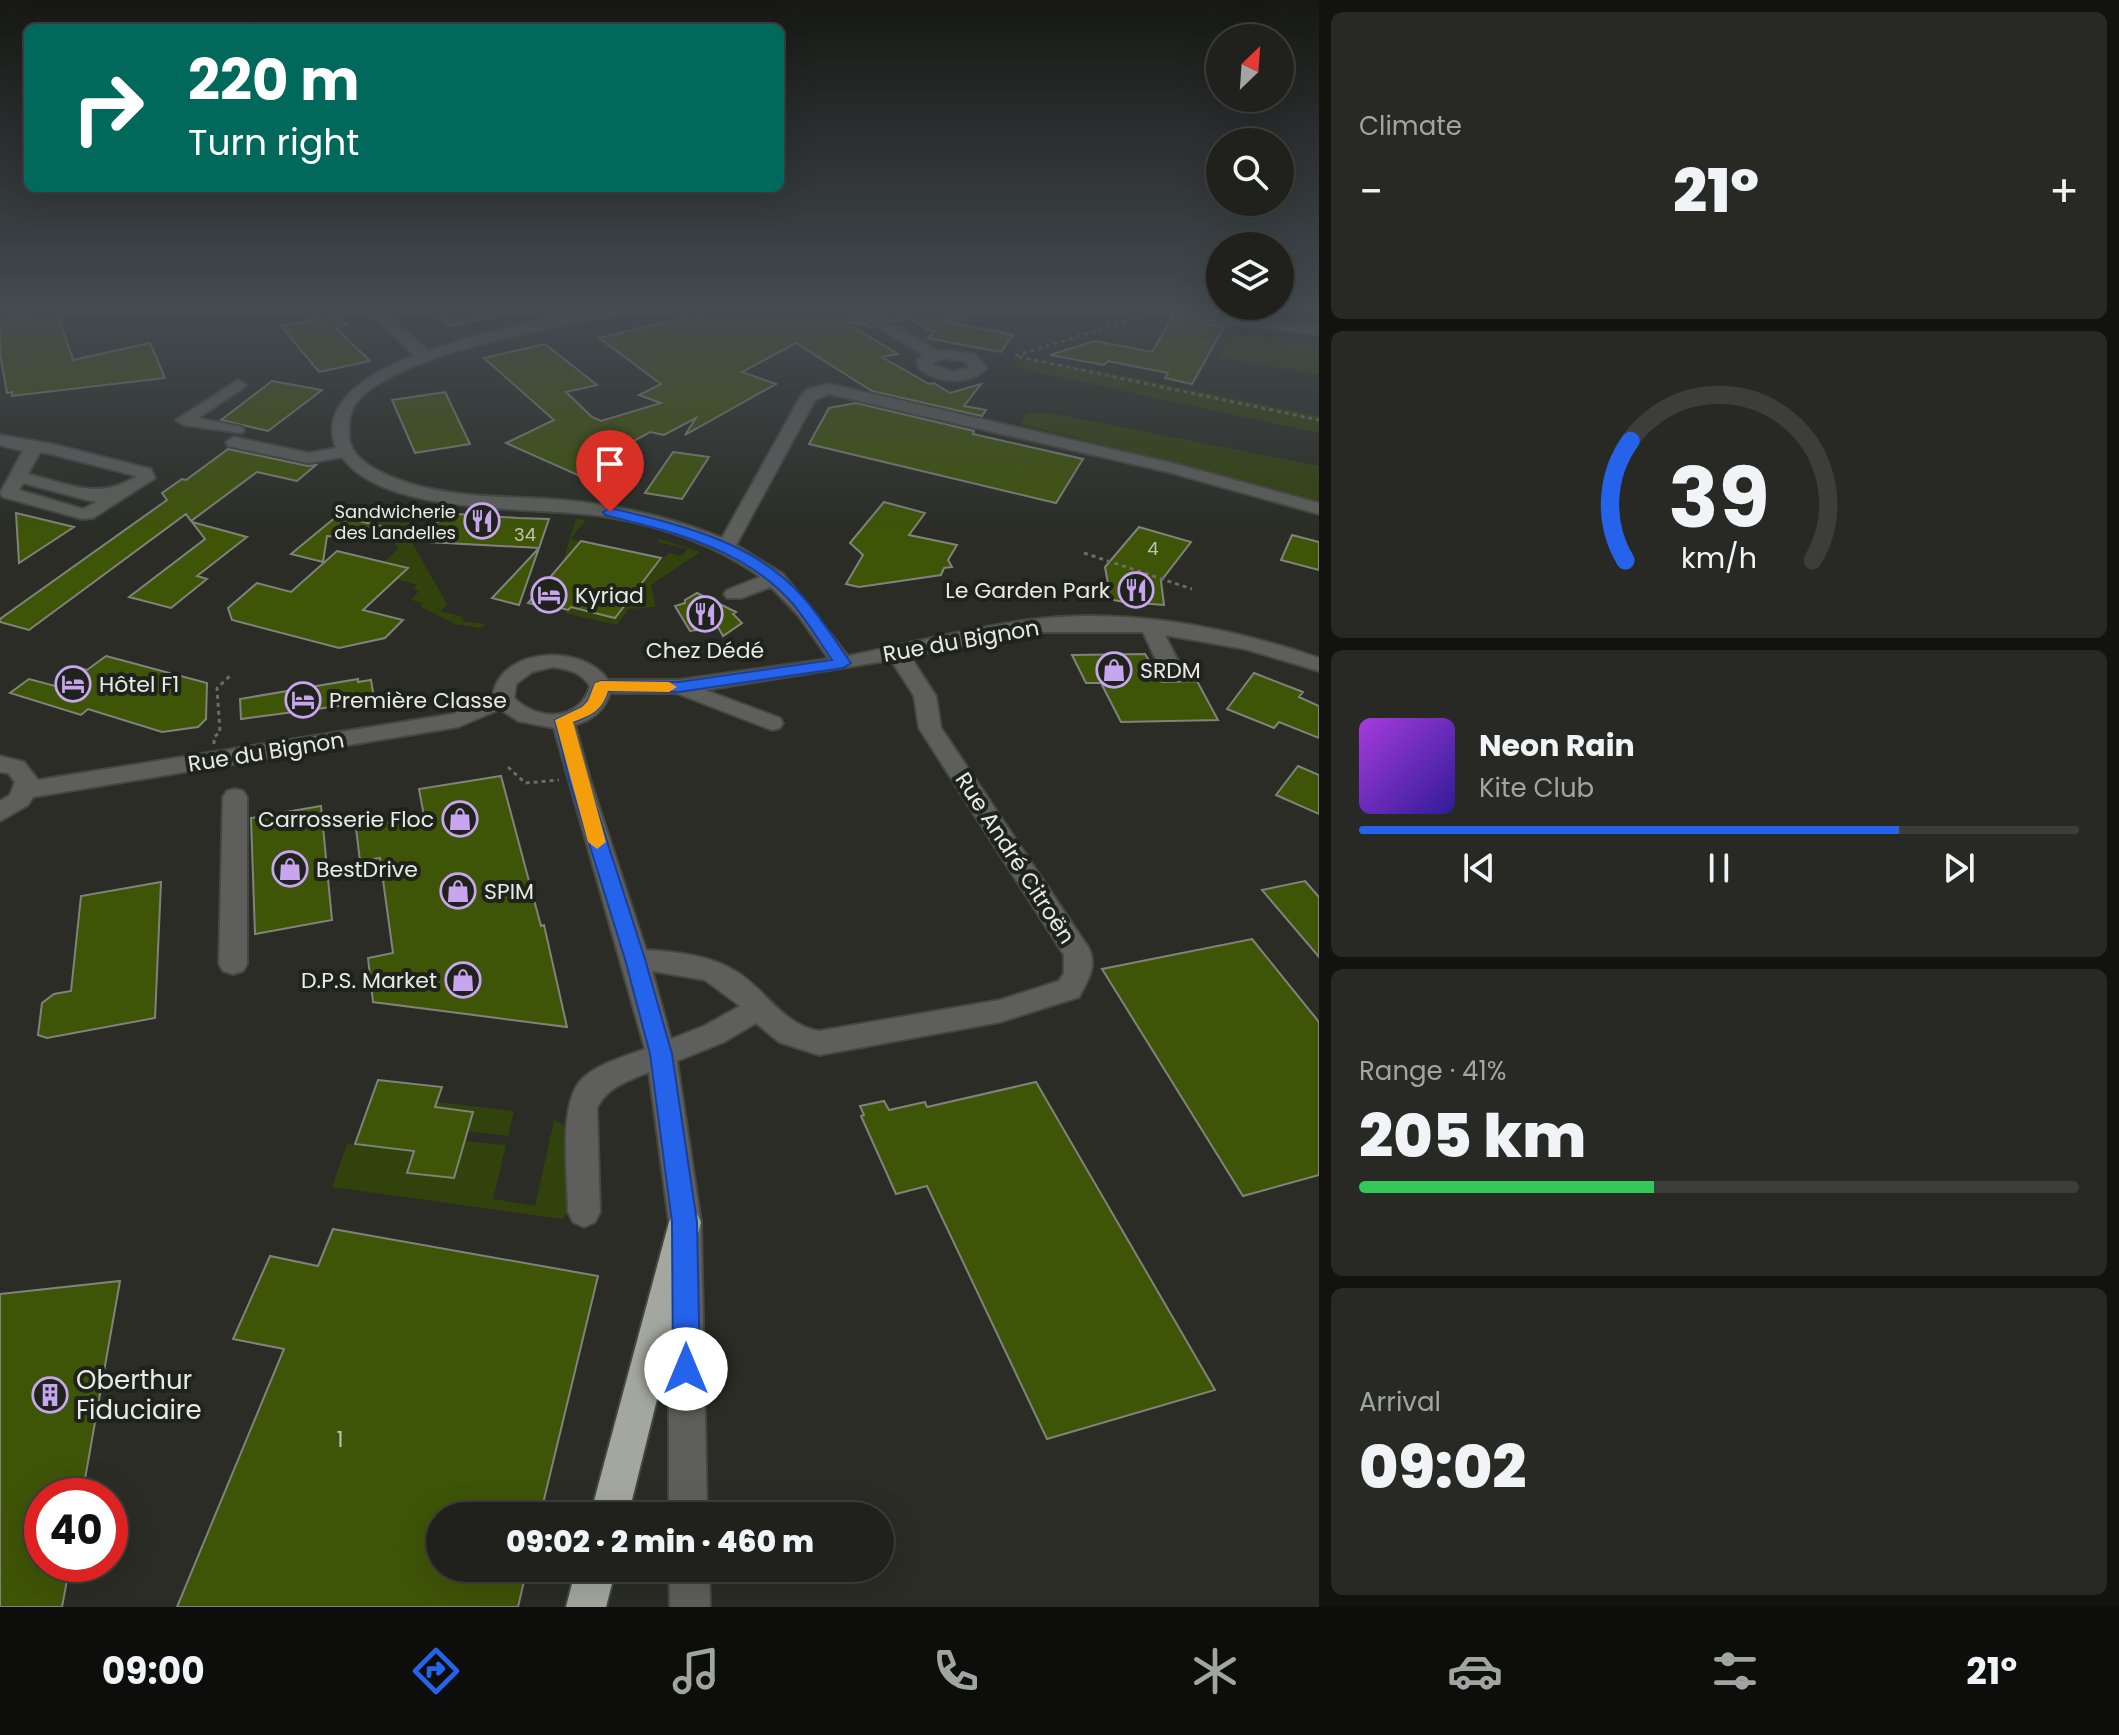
<!DOCTYPE html>
<html lang="en">
<head>
<meta charset="utf-8">
<style>
	body { margin:0; font-family:Poppins,sans-serif; background:#282925; color:#f1f3f6; height:100vh; display:flex; flex-direction:column; font-size:30px; white-space:nowrap }
	* { box-sizing:border-box; margin:0 }
	p { font-size:26px; color:#a2a3a3 }
	.icon { flex:none; width:44px; height:44px; fill:none; stroke:currentColor; stroke-width:2; stroke-linecap:round; stroke-linejoin:round }
	.map { position:relative; flex:1; overflow:hidden }
	.sheet { display:flex; flex-direction:column; gap:12px; padding:12px; background:#12120f; width:800px }
	.sheet>* { flex:none }
	.hud { position:absolute; left:24px; top:24px; width:760px; height:168px; border-radius:12px; box-shadow:0 8px 32px #0002,0 0 0 2px #3d3e3b; background:#00695c; color:#fff; overflow:hidden }
	.needle { width:52px; rotate:25deg }
	.fabs { position:absolute; left:1206px; top:24px; display:grid; gap:16px }
	.fabs a { display:grid; place-items:center; width:88px; height:88px; border-radius:50%; background:#20211c; box-shadow:0 8px 32px #0002,0 0 0 2px #3d3e3b; font-size:40px }
	.speed { position:absolute; left:24px; top:1478px; display:flex; gap:16px; font-size:40px; font-weight:700; text-align:center }
	.speed>* { display:grid; place-content:center; width:104px; height:104px; border-radius:50%; background:#20211c; box-shadow:0 8px 32px #0002,0 0 0 2px #3d3e3b; line-height:1 }
	.speed .limit { border:12px solid #d22; background:#fff; color:#111 }
	.pin { position:absolute; display:grid; place-items:center; width:68px; height:68px; color:#fff; margin:-82px -34px; border-radius:50% 50% 50% 0; rotate:-45deg; box-shadow:0 0 8px #0007 }
	.pin .icon { rotate:45deg }
	.me { position:absolute; width:88px; margin:-44px; rotate:0deg; stroke-linejoin:round; filter:drop-shadow(0 0 6px #0008) }
	.turn { display:flex; align-items:center; gap:28px; height:168px; padding:0 32px; font-size:36px }
	.turn .icon { width:104px; height:104px; stroke-width:2.5 }
	.turn b { display:block; font-size:56px; line-height:68px }
	.big { font-size:60px; font-weight:800; line-height:1.1 }
	.sheet .card { flex:1; display:flex; flex-direction:column; justify-content:center; gap:12px; min-width:0; padding:0 28px; border-radius:12px; background:#282925 }
	.sheet .dial { align-items:center; gap:0 }
	.dial svg { height:208px; overflow:visible; fill:none; stroke:#3d3e3b; stroke-width:7; stroke-linecap:round; text-anchor:middle }
	.dial text { fill:#f1f3f6; stroke:none }
	.song { display:flex; align-items:center; gap:24px }
	.cover { width:96px; height:96px; border-radius:12px; background:linear-gradient(135deg,hsl(280 70% 55%),hsl(250 70% 35%)) }
	.played { height:8px; border-radius:4px; background:linear-gradient(90deg,#2563eb 75%,#3d3e3b 75%) }
	.keys { display:flex; justify-content:space-around; direction:ltr }
	.heat { display:flex; justify-content:space-between; align-items:center; font-size:44px; direction:ltr }
	.charge { height:12px; border-radius:6px; background:linear-gradient(90deg,#34c759 41%,#3d3e3b 0) }
	.trip { position:absolute; left:426px; top:1502px; width:468px; height:80px; border-radius:40px; background:#20211c; box-shadow:0 8px 32px #0002,0 0 0 2px #3d3e3b; font-weight:800; line-height:80px; text-align:center }
	.dock { display:flex; height:128px; justify-content:space-around; align-items:center; background:#0d0d0b; color:#a2a3a3 }
	.dock .icon { width:56px; height:56px }
	.dock .active { color:#2563eb }
	.dock b { font-size:36px; color:#f1f3f6 }
	main { display:flex; flex:1; min-height:0 }
	.map>svg:first-child { display:block }
	.green { fill:#31420d }
	.building { fill:#3e5407; stroke:#80837b; stroke-width:2 }
	.lines { fill:none; stroke-linecap:round; stroke-linejoin:round }
	.minor-casing { stroke:#454740; stroke-width:4 }
	.highway-casing { stroke:#454740; stroke-width:4 }
	.path { stroke:#6b6d67; stroke-width:3; stroke-dasharray:4 4; stroke-linecap:butt }
	.minor { fill:#5e5f5c; fill-rule:evenodd }
	.highway { fill:#a3a79e; fill-rule:evenodd }
	.route { fill:#2563eb; stroke:#184099; stroke-width:2 }
	.slow { fill:#f59e0b }
	.labels { text-anchor:middle; dominant-baseline:central; stroke-width:8; stroke-linejoin:round; paint-order:stroke }
	.far-poi-label { font-size:18px; fill:#e8eae5; stroke:#20231c; text-anchor:end }
	.number-label { font-size:18px; fill:#bec4ae }
	.poi-label { font-size:22px; fill:#e8eae5; stroke:#20231c; text-anchor:start }
	.street-label { font-size:22px; fill:#e8eae5; stroke:#20231c }
	.near-number-label { font-size:22px; fill:#bec4ae }
	.near-poi-label { font-size:26px; fill:#e8eae5; stroke:#20231c; text-anchor:start }
</style>
</head>
<body>
<main>
<div class="map">
<svg width="1319" height="1607" viewBox="0 0 1319 1607">
	<rect width="100%" height="100%" fill="#2a2c25"/>
	<path class="green" d="M1229,334L1319,343V375L1220,358Z
		M1019,358L1096,370L1319,416V433L1031,371L1014,365Z
		M1027,413H1050L1319,466V503L1204,470L1020,424Z
		M345,510L401,523L417,521L409,537L447,604L440,611L464,617L462,621L486,624L480,628L455,624L421,607L423,603L411,600L419,591L413,589L417,585L396,579L407,569L384,562L398,549L387,528L337,516Z
		M576,519L586,520L571,538L649,573L669,553L681,556L688,549L658,542L659,539L700,552L651,585L656,607L629,609L617,625L565,613L571,607L615,617L628,601L562,564Z
		M437,1102L514,1111L508,1136L467,1131L473,1112L435,1107Z
		M554,1120L565,1126L572,1201L571,1208L562,1219L332,1187L347,1144L414,1151L408,1173L454,1178L465,1141L506,1145L493,1199L535,1206Z"/>
	<path class="building" d="M41,309H56L73,360L150,343L165,378L12,396V392L7,393L0,354V322Z
		M304,309H330L347,325L335,327L370,361L319,372L281,326L315,320Z
		M431,309H494L495,316L450,326Z
		M694,309H844L871,327L843,321L898,354L882,357L929,384L934,383L950,393L981,384L964,406L986,410L982,416L872,391L796,343L742,372L776,384L685,435L696,418L664,435L650,432L599,460L608,464L582,477L506,443L554,420L484,358L545,344L597,385L566,392L592,417L601,421L661,403L639,395L661,384L599,338L702,314Z
		M868,309H966L967,315L944,321L1013,335L1001,352L952,343L928,338L933,332L907,318L893,322Z
		M1171,309L1209,325L1224,327L1192,384L1165,378L1168,373L1108,361L1104,365L1050,355L1095,341L1152,352L1170,321Z
		M272,381L322,390L268,431L221,420Z
		M445,392L470,444L415,453L392,400Z
		M856,403L974,431L973,434L1083,459L1056,503L809,444L829,408Z
		M228,449L308,466L316,465L297,481L257,472L191,521L186,514L29,630L0,622V619L167,500L162,493L182,479L186,480Z
		M673,452L709,457L682,499L645,493Z
		M884,502L925,513L909,535L957,545L948,560L952,567L944,568L941,575L859,587L846,584L863,555L850,543Z
		M16,513L74,527L19,563Z
		M441,513L518,518L549,519L539,548L428,542Z
		M337,516L398,530L396,540L327,536L323,562L291,554Z
		M192,522L247,537L197,576L207,579L171,608L129,597L205,539Z
		M1139,527L1191,542L1161,581L1164,605L1124,602L1114,600L1110,595L1105,567Z
		M1292,535L1319,542V570L1281,560Z
		M581,541L661,558L615,618L571,607L568,610L553,606L551,609L528,603Z
		M539,548L519,605L492,598L511,578Z
		M337,551L408,568L363,610L403,620L385,638L339,648L232,620L228,608L257,583L291,592Z
		M697,593L736,612L733,614L742,623L723,636L718,627L690,631L675,606L685,603V600Z
		M1145,654L1162,682L1197,681L1218,720L1121,722L1101,683H1086L1072,655Z
		M106,656L207,683L206,719L198,727L162,732L88,709L81,715L10,693L29,679L55,686L79,668L87,670Z
		M1254,673L1303,692L1299,697L1319,706V738L1279,722L1274,728L1227,709Z
		M358,679V682L371,680L374,698L361,700V703L241,719L240,699Z
		M1298,766L1319,775V814L1276,795Z
		M501,776L541,926L544,925L567,1027L373,1002L368,958L393,953L380,858L360,861L356,828L424,816L419,789Z
		M321,806L332,920L255,934L251,818Z
		M1305,881L1319,897V957L1262,890Z
		M161,882L155,1018L47,1038L38,1035L42,1003L54,994L71,991L81,896Z
		M1252,939L1319,1022V1175L1243,1196L1102,969Z
		M378,1080L442,1087L435,1107L473,1112L454,1178L407,1173L414,1151L355,1144Z
		M1036,1082L1215,1390L1047,1439L927,1186L896,1194L861,1116L864,1115L860,1106L884,1101L889,1110L925,1102L927,1107Z
		M333,1229L598,1276L540,1516H440V1568H527L518,1607H177L284,1349L233,1339L270,1256L318,1266Z
		M120,1281L82,1496H42V1564H70L62,1607H0V1294Z"/>
	<g class="lines">
		<defs>
			<path id="minor" d="M367,309H382L428,351C481,333 582,305 636,309L629,313C571,324 378,355 352,410C349,416 349,428 349,434C348,460 384,475 405,482C456,499 510,496 562,500C616,505 671,517 722,538L802,394L808,389L829,384L1176,464L1319,503V514L1172,473L829,394L815,400L736,545L783,574L848,656C908,644 969,628 1029,620C1125,607 1229,627 1319,658V671L1245,649L1165,635L1184,673L1173,679L1162,673L1143,632H1030L910,656L936,696L941,728L1088,947C1098,965 1088,980 1079,997L1000,1022L819,1055L779,1042L756,1023L724,1042L677,1061L701,1222L707,1516H669V1222L649,1072C628,1081 607,1087 597,1108L600,1212L595,1222L584,1227L573,1222L568,1212C568,1177 557,1103 583,1078C600,1063 624,1057 645,1049L554,728L518,721L500,709L458,727L33,797L28,805L0,821V801L10,795L15,782L8,773L0,772V756L24,762L38,780L453,714L493,695C501,647 582,643 608,680H679L829,659L798,615L771,587L741,598H727L724,594L727,590L760,577L755,573C711,543 661,526 609,517C539,505 386,518 342,457L309,463L228,446L226,442L234,437L309,453L336,448C317,400 378,369 415,356ZM891,660L914,696L919,728L1064,955V973L1059,981L1000,1000L819,1031C782,1025 766,989 735,971C709,955 676,952 646,950L590,779L575,725C592,720 605,710 610,693H676L772,730L780,728L783,723L780,718L705,690ZM552,667C568,669 581,672 590,686C580,721 538,722 514,698L516,684L532,672ZM652,971L705,980L740,1006L704,1026L671,1039Z
				M847,309H863L937,350L974,354L987,368C970,386 936,384 918,367L917,360L924,355ZM944,358L964,361L970,367L953,372L933,365V362Z
				M1174,309H1194L1212,314L1319,327V335L1210,322Z
				M238,380L246,385L243,388L198,418L242,427L244,430L242,433L184,425L176,420Z
				M0,435L52,444L151,469L155,478L93,518L82,519L3,497L0,493L23,451L0,445ZM40,452L51,454L137,476C99,501 69,484 28,474ZM23,483L91,501L97,502L83,509L19,490Z
				M235,789L243,791L247,797V964L243,971L233,974L223,971L219,964L223,797L227,791Z
				M669,1568H709L710,1607H670Z"/>
			<path id="highway" d="M685,1207L696,1212L701,1222L628,1516H590L669,1222L674,1212Z
				M576,1568H616L606,1607H566Z"/>
		</defs>
		<use href="#minor" class="minor-casing"/>
		<use href="#highway" class="highway-casing"/>
		<path class="path" d="M1164,309L1015,356L1319,420
			M1084,553L1192,589
			M214,744V737L220,732L217,688L231,675
			M508,767L525,783L559,780"/>
		<use href="#minor" class="minor"/>
		<use href="#highway" class="highway"/>
	</g>
	<linearGradient id="sky" x2="0" y2="1"><stop stop-color="#171814"/><stop offset="0.58" stop-color="#444b51"/><stop offset="1" stop-color="#444b51" stop-opacity="0"/></linearGradient>
	<rect width="1319" height="534" fill="url(#sky)"/>
	<path class="route" d="M610,508C680,525 754,541 803,597C821,617 835,641 851,663L843,668L679,692L608,691C602,711 591,715 572,723L587,779L645,959L672,1054L697,1222L700,1369L696,1378L686,1382L677,1378L673,1369L672,1222L650,1054L625,959L569,779L555,720L582,707L588,701L595,683L601,681L679,682L832,660C819,641 807,621 793,604C744,548 673,532 605,515L603,512Z"/>
	<path class="slow" d="M601,681L669,682L677,687L669,692L608,691C602,711 591,715 573,722L606,842L597,849L588,842L555,720L582,707L588,701L595,683Z"/>
	<defs>
		<symbol id="restaurant-ring" viewBox="-11 -11 22 22"><circle r="9.5" fill="#20231c" stroke="#c8a6ef" stroke-width="1.5"/><path d="M-5-6h1v4h1v-4h1v4h1v-4h1v5L-1.5 .5V6h-2V.5L-5-1ZM5-6V6H3V1.5H1.5Q1.5-4 5-6Z" fill="#c8a6ef"/></symbol>
		<symbol id="hotel-ring" viewBox="-11 -11 22 22"><circle r="9.5" fill="#20231c" stroke="#c8a6ef" stroke-width="1.5"/><path d="M-6-4.5h1.5V1H6V5H4.5V3h-9V5H-6ZM-4 0a1.8 1.8 0 1 1 3.6 0ZM.5 0V-2.5h3Q6-2.5 6 0Z" fill="#c8a6ef"/></symbol>
		<symbol id="shop-ring" viewBox="-11 -11 22 22"><circle r="9.5" fill="#20231c" stroke="#c8a6ef" stroke-width="1.5"/><path d="M-5-2.5h2.3a2.7 3.5 0 0 1 5.4 0H5L5.5 6h-11ZM-1.5-2.5h3a1.5 2.3 0 0 0-3 0Z" fill="#c8a6ef"/></symbol>
		<symbol id="building-ring" viewBox="-11 -11 22 22"><circle r="9.5" fill="#20231c" stroke="#c8a6ef" stroke-width="1.5"/><path d="M-4-6H4V6H1V3H-1V6H-4ZM-2.5-4.3h1.7v1.8h-1.7ZM.8-4.3h1.7v1.8H.8ZM-2.5-1h1.7V.8h-1.7ZM.8-1h1.7V.8H.8Z" fill="#c8a6ef"/></symbol>
	</defs>
	<g fill-rule="evenodd">
		<use href="#restaurant-ring" x="462" y="501" width="40" height="40"/>
		<use href="#restaurant-ring" x="1116" y="570" width="40" height="40"/>
		<use href="#hotel-ring" x="529" y="575" width="40" height="40"/>
		<use href="#restaurant-ring" x="685" y="594" width="40" height="40"/>
		<use href="#shop-ring" x="1094" y="650" width="40" height="40"/>
		<use href="#hotel-ring" x="53" y="664" width="40" height="40"/>
		<use href="#hotel-ring" x="283" y="680" width="40" height="40"/>
		<use href="#shop-ring" x="440" y="799" width="40" height="40"/>
		<use href="#shop-ring" x="270" y="849" width="40" height="40"/>
		<use href="#shop-ring" x="438" y="871" width="40" height="40"/>
		<use href="#shop-ring" x="443" y="960" width="40" height="40"/>
		<use href="#building-ring" x="30" y="1375" width="40" height="40"/>
	</g>
	<g class="labels">
		<g class="far-poi-label">
			<text x="456" y="511">Sandwicherie<tspan x="456" dy="21">des Landelles</tspan></text>
		</g>
		<g class="number-label">
			<text x="525" y="534">34</text>
			<text x="1153" y="548">4</text>
		</g>
		<g class="poi-label">
			<text x="1110" y="590" text-anchor="end">Le Garden Park</text>
			<text x="575" y="595">Kyriad</text>
			<text x="705" y="650" text-anchor="middle">Chez Dédé</text>
			<text x="1140" y="670">SRDM</text>
			<text x="99" y="684">Hôtel F1</text>
			<text x="329" y="700">Première Classe</text>
			<text x="434" y="819" text-anchor="end">Carrosserie Floc</text>
			<text x="316" y="869">BestDrive</text>
			<text x="484" y="891">SPIM</text>
			<text x="437" y="980" text-anchor="end">D.P.S. Market</text>
		</g>
		<g class="street-label">
			<text transform="translate(961 641) rotate(-10)">Rue du Bignon</text>
			<text transform="translate(266 752) rotate(-9)">Rue du Bignon</text>
			<text transform="translate(1015 858) rotate(57)">Rue André Citroën</text>
		</g>
		<g class="near-number-label">
			<text x="340" y="1439">1</text>
		</g>
		<g class="near-poi-label">
			<text x="76" y="1380">Oberthur<tspan x="76" dy="30">Fiduciaire</tspan></text>
		</g>
	</g>
</svg>
<div class="fabs">
<a><svg class="needle" viewBox="-14 -14 28 28"><path d="M0-13l5 13h-10z" fill="#e53935"/><path d="M0 13l5-13h-10z" fill="#a2a3a3"/></svg></a>
<a><svg class="icon" aria-label="search" viewBox="0 0 24 24"><circle cx="10" cy="10" r="6"/><path d="M15 15l6 6"/></svg></a>
<a><svg class="icon" aria-label="layers" viewBox="0 0 24 24"><path d="M12 4l9 5-9 5-9-5zM3 14l9 5 9-5"/></svg></a>
</div>
<div class="speed"><div class="limit">40</div></div>
<div class="pin" style="left:610px;top:512px;background:#d93025"><svg class="icon" aria-label="arrive" viewBox="0 0 24 24"><path d="M6 21V4h12l-3 4 3 4H6"/></svg></div>
<svg class="me" style="left:686px;top:1369px" viewBox="-20 -20 40 40"><circle r="19" fill="#fff"/><path d="M0-13L10 11 0 6-10 11z" fill="#2563eb"/></svg>
<div class="trip">09:02 · 2 min · 460 m</div>
<div class="hud">
<div class="turn"><svg class="icon" aria-label="right" viewBox="0 0 24 24"><path d="M7 20v-9h11M14 6l5 5-5 5"/></svg><div><b>220 m</b>Turn right</div></div>
</div>
</div>
<section class="sheet">
<div class="card"><p>Climate</p>
<div class="heat"><a>−</a><b class="big">21°</b><a>+</a></div>
</div>
<div class="card dial"><svg viewBox="0 0 100 80">
<path d="M14 69A42 42 0 1 1 86 69"/>
<path d="M14 69A42 42 0 0 1 16 23" stroke="#2563eb"/>
<text x="50" y="56" font-size="32" font-weight="700">39</text>
<text x="50" y="72" font-size="11">km/h</text>
</svg></div>
<div class="card">
<div class="song"><i class="cover"></i><div><b>Neon Rain</b><p>Kite Club</p></div></div>
<div class="played"></div>
<div class="keys"><svg class="icon" aria-label="previous" viewBox="0 0 24 24"><path d="M18 5L8 12l10 7zM5 5v14"/></svg><svg class="icon" aria-label="pause" viewBox="0 0 24 24"><path d="M8 5v14M16 5v14"/></svg><svg class="icon" aria-label="next" viewBox="0 0 24 24"><path d="M6 5l10 7-10 7zM19 5v14"/></svg></div>
</div>
<div class="card"><p>Range · 41%</p><b class="big">205 km</b><div class="charge"></div></div>
<div class="card"><p>Arrival</p><b class="big">09:02</b></div>
</section>
</main>
<nav class="dock">
<b>09:00</b>
<svg class="icon active" aria-label="directions" viewBox="0 0 24 24"><path d="M12 3l9 9-9 9-9-9zM9 14v-3h6M13 9l2 2-2 2"/></svg>
<svg class="icon" aria-label="music" viewBox="0 0 24 24"><path d="M9 18V5l10-2v13"/><circle cx="6" cy="18" r="3"/><circle cx="16" cy="16" r="3"/></svg>
<svg class="icon" aria-label="phone" viewBox="0 0 24 24"><path d="M5 4h4l2 5-3 2q2 4 5 5l2-3 5 2v4C11 20 4 13 5 4z"/></svg>
<svg class="icon" aria-label="climate" viewBox="0 0 24 24"><path d="M12 3v18M4 7l16 10M4 17L20 7"/></svg>
<svg class="icon" aria-label="car" viewBox="0 0 24 24"><path d="M5 17H2v-5l4-1 3-4h7l3 4 3 1v5h-3M9 17h6M6 11h13"/><circle cx="7" cy="17" r="2"/><circle cx="17" cy="17" r="2"/></svg>
<svg class="icon" aria-label="filters" viewBox="0 0 24 24"><path d="M4 7h16M4 17h16"/><circle cx="9" cy="7" r="2"/><circle cx="15" cy="17" r="2"/></svg>
<b>21°</b>
</nav>
</body>
</html>
